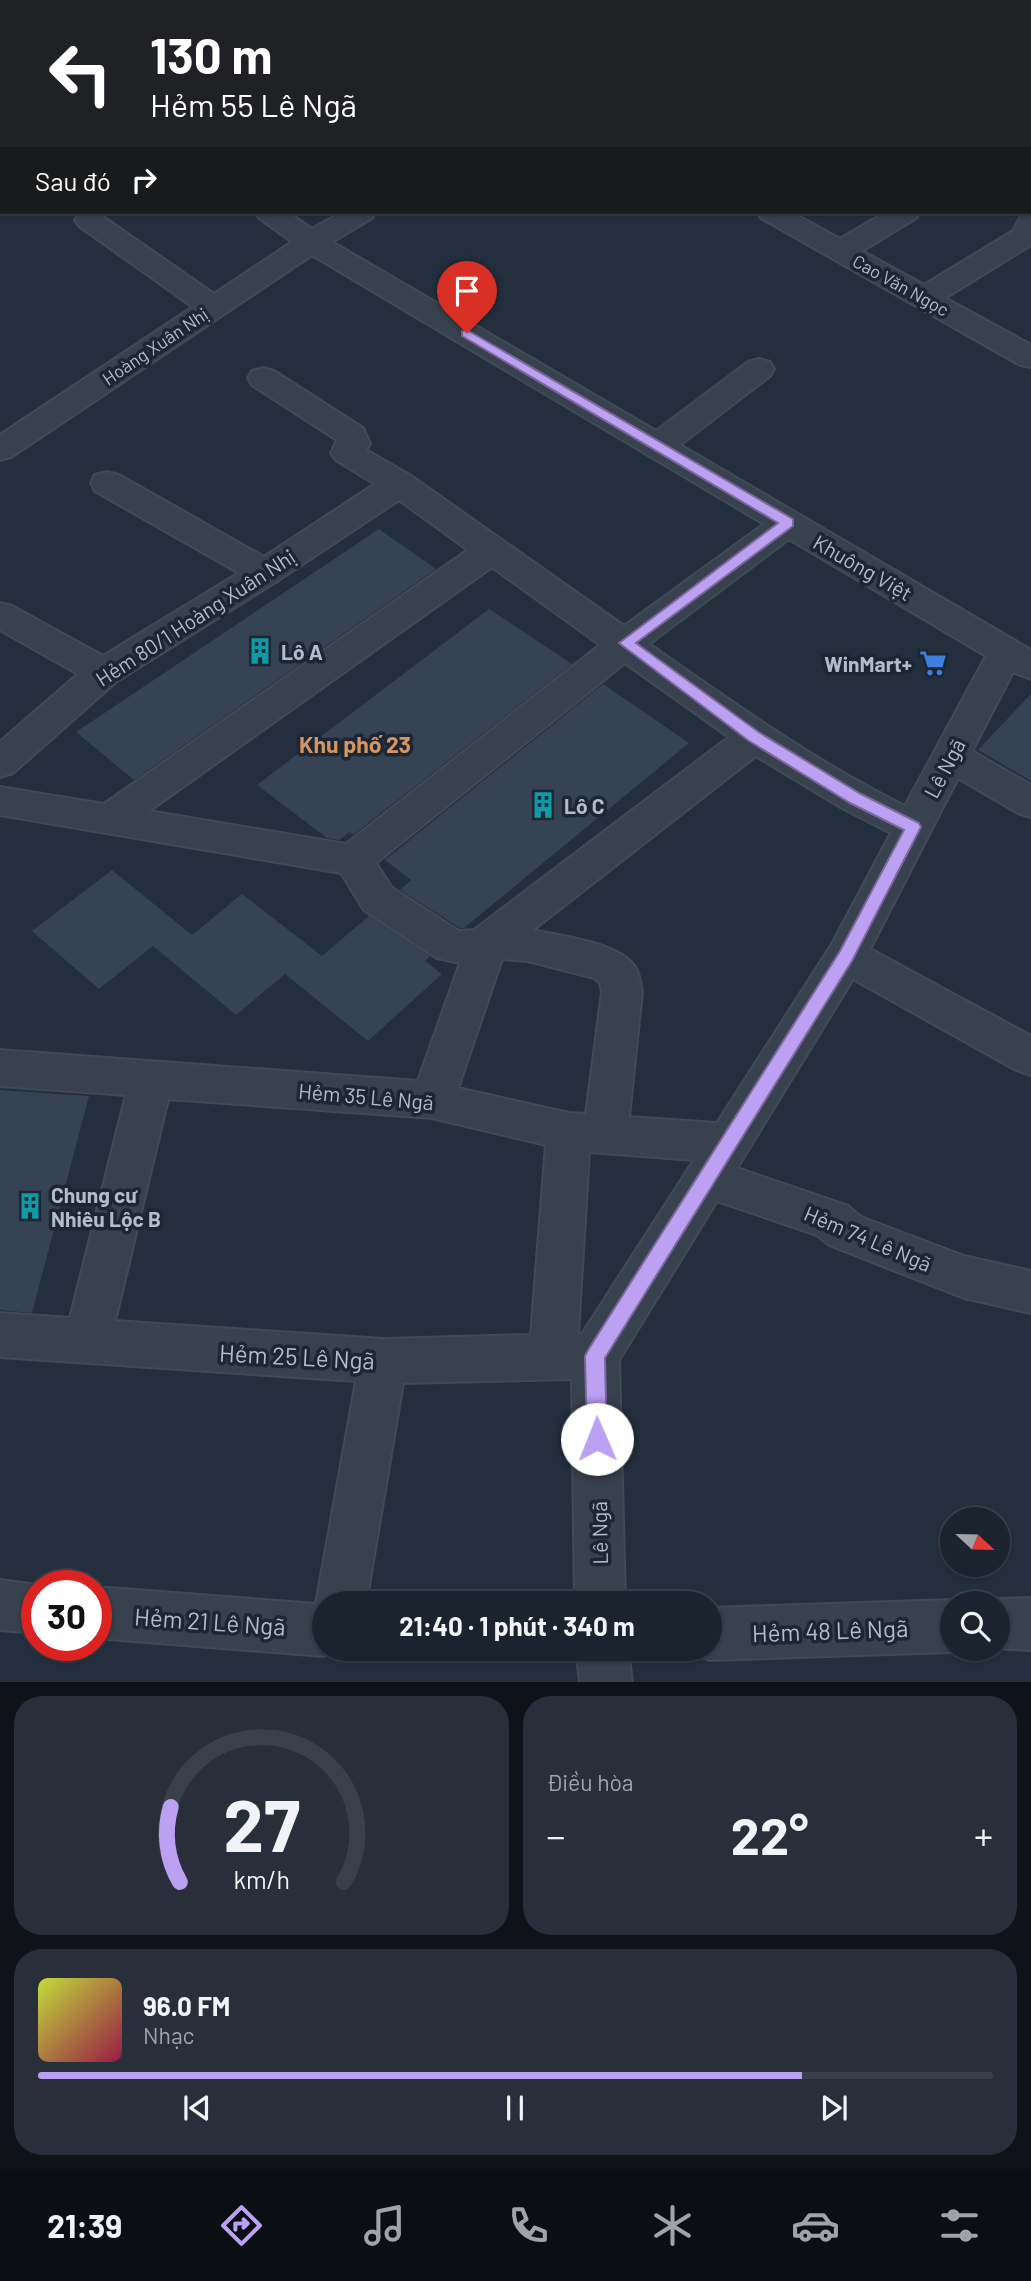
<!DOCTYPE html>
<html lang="vi">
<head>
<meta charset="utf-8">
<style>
	body { margin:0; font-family:Barlow,sans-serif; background:#282f3a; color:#f1f3f6; height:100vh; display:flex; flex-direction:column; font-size:26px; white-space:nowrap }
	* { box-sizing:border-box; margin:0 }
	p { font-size:23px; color:#a0a4aa }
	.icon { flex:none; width:38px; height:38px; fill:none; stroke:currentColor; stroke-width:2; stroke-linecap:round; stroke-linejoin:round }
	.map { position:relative; height:1682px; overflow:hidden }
	.details { display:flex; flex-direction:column; gap:14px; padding:14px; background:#0f1319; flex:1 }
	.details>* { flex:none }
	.guide { position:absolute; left:0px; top:0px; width:1032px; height:214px; box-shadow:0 2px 5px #0004,0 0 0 2px #39404a; background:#202124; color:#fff; overflow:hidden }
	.needle { width:46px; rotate:112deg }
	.fabs { position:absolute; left:940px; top:1507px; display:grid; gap:14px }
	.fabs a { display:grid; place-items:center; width:70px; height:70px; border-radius:50%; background:#1b232e; box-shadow:0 2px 5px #0004,0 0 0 2px #39404a; font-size:35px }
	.speed { position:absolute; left:21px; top:1570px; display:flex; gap:14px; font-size:35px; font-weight:700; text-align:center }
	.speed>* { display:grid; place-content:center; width:91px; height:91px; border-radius:50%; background:#1b232e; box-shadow:0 2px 5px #0004,0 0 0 2px #39404a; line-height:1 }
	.speed .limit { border:10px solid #d22; background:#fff; color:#111 }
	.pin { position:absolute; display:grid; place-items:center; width:60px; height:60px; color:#fff; margin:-72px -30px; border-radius:50% 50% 50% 0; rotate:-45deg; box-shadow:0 0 7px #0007 }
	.pin .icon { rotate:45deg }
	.me { position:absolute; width:77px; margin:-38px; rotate:359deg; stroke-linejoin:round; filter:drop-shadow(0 0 5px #0008) }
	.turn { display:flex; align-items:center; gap:24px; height:147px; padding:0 35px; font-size:32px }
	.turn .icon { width:91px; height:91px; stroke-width:2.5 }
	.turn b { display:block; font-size:49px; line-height:60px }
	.then { display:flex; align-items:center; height:66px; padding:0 35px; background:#0003; gap:14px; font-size:26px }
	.big { font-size:52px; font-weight:700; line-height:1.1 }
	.details .widget { flex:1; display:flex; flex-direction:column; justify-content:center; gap:10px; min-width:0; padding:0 24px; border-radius:28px; background:#282f3a }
	.details .dial { align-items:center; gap:0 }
	.dial svg { height:182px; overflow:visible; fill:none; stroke:#39404a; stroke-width:7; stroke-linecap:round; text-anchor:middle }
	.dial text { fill:#f1f3f6; stroke:none }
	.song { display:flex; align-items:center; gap:21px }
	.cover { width:84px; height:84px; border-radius:10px; background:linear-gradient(135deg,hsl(70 70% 55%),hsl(340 70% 35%)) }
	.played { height:7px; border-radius:4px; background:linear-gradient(90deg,#bca0f2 80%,#39404a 80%) }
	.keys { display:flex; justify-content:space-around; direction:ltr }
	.heat { display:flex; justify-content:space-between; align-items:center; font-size:38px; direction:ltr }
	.details .tiles { flex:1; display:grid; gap:14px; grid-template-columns:1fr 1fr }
	.widget:last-child { grid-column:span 2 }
	.trip { position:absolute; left:312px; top:1591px; width:410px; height:70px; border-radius:35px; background:#1b232e; box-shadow:0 2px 5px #0004,0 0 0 2px #39404a; font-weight:700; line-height:70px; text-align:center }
	.dock { display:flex; height:112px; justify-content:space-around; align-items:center; background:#0b0e12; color:#a0a4aa }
	.dock .icon { width:49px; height:49px }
	.dock .selected { color:#bca0f2 }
	.dock b { font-size:32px; color:#f1f3f6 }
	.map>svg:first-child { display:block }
	.building { fill:#364354 }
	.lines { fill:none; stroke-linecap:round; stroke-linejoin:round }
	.minor-casing { stroke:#414a57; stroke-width:4 }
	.minor { fill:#38414e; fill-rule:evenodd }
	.route { fill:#bca0f2; stroke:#7a689d; stroke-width:2 }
	.labels { text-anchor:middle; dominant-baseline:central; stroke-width:7; stroke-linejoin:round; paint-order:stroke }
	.far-street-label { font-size:18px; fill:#b4bcc9; stroke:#1d2633 }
	.street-label { font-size:21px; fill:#b4bcc9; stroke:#1d2633 }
	.poi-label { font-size:21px; font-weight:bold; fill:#b4bcc9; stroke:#1d2633; text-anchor:start }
	.neighbourhood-label { font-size:23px; font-weight:bold; fill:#d59563; stroke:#1d2633 }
	.near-street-label { font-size:24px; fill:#b4bcc9; stroke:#1d2633 }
</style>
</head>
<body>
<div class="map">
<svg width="1031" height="1683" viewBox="0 0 1031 1683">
	<rect width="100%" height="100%" fill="#242f3e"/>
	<path class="building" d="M379,529L436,569L134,780L76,732Z
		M489,609L572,664L353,835L350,832L339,840L327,838L257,785Z
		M603,684L689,743L464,928H460L400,890L411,880L385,860Z
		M1031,694V781L978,750Z
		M112,870L192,935L242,894L322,956L369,916L430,956L425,961L442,974L368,1041L285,974L236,1015L153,946L99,989L32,931Z
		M0,1090L89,1096L32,1313L0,1310Z"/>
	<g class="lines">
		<defs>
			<path id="minor" d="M62,0H89L61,2Z
				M171,0H196L197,2H172Z
				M219,0H247L218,2Z
				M486,0H514L485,2Z
				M594,0H620L621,2H595Z
				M635,0H662L634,2Z
				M973,0H999L1000,2H974Z
				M0,103H2V119H0Z
				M0,181H2L0,198Z
				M88,212L99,214L214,294L292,242L259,218L255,212H287L312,229L342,212H376L372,218L332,242L656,431L748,362L759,359L770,362L774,369L770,376L680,445L1031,650V679L1013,672L972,751L1031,785V817L1018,813L958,778L870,949L1031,1036V1075L1016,1070L853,979L737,1168L848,1206L861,1217L964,1256L1031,1271V1313L964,1298L829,1245L817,1235L717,1201L619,1360L625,1603H575L572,1379L403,1383L366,1603H324V1648H341L324,1656L96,1638V1587L316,1604L356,1381L0,1357V1313L70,1318L126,1095L0,1086V1050L418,1081L460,963L437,958L364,910L341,873L0,815V787L104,804L468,550L399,500L277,581L117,681L13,773L0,777V742L78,674L0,630V603L12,606L103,656L239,573L95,491L91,483L95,475L107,472L119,475L264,557L375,484L336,460L331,453L337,440L252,385L248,378L252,371L263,368L274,371L363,428L370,444L366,450L411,476L624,626L764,524L312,255L11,457L0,460V435L193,307L79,226L75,220L79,214ZM789,539L986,656L905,806C814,761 732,702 649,644ZM492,567L600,645L346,844L149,811ZM625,663L729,737L474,930L459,931L392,888L376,863ZM756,756L842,808L891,833L832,944L717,1123L629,1117L642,992C640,981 639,970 631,962C612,942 560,936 533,930ZM502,959L528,961L594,978L600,983L602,992L586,1114L569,1113L458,1088ZM168,1099L432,1118L546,1145L531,1335L383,1339L115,1321ZM589,1152L694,1160L582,1334H578Z
				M757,212H791L840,239L886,212H920L916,218L862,251L924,285L1013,231L1021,216L1031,213V245L945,298L1031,345V367L1020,365L761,218Z
				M0,1580L44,1586H37V1633L0,1630Z
				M1031,1598V1650L993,1648H998V1603H989L998,1599Z
				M952,1600L958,1603H952V1648H960L952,1652L709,1660L691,1652L689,1648H709V1608Z
				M576,1648H628L632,1683H580Z"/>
		</defs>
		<use href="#minor" class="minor-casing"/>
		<use href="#minor" class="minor"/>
	</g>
	<path class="route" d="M467,330L793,519V526L636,643L760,733L861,794L919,823L921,827L852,961L605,1358L607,1439L604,1446L597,1448L590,1446L587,1439L585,1356L588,1350L840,951L904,830L850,803L749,741L619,643L778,523L462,336V331Z"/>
	<defs>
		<symbol id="building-bare" viewBox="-9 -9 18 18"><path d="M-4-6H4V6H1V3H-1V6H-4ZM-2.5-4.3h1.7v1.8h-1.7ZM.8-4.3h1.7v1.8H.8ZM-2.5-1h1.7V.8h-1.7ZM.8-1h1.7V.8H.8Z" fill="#0f9aa8" stroke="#1d2633" stroke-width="2.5" paint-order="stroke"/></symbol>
		<symbol id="supermarket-bare" viewBox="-9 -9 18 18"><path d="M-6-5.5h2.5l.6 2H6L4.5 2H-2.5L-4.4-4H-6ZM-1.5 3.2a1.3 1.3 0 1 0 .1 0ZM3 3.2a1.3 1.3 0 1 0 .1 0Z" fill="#3f7fe0" stroke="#1d2633" stroke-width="2.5" paint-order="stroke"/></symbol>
	</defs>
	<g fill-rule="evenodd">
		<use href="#building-bare" x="241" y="632" width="38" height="38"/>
		<use href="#supermarket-bare" x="914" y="644" width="38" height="38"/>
		<use href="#building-bare" x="524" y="786" width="38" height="38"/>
		<use href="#building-bare" x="11" y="1187" width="38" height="38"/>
	</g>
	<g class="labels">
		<g class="far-street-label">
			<text transform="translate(901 285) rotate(29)">Cao Văn Ngọc</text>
			<text transform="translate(155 346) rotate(-34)">Hoàng Xuân Nhị</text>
		</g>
		<g class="street-label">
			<text transform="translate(863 567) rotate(30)">Khuông Việt</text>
			<text transform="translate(195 617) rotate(-33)">Hẻm 80/1 Hoàng Xuân Nhị</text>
			<text transform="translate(944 768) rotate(-62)">Lê Ngã</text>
			<text transform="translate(366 1096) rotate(5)">Hẻm 35 Lê Ngã</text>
			<text transform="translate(868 1238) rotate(23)">Hẻm 74 Lê Ngã</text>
			<text transform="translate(599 1533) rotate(-91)">Lê Ngã</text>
		</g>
		<g class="poi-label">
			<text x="281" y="651">Lô A</text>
			<text x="912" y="663" text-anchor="end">WinMart+</text>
			<text x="564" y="805">Lô C</text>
			<text x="51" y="1194">Chung cư<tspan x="51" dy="24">Nhiêu Lộc B</tspan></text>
		</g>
		<g class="neighbourhood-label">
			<text x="355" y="744">Khu phố 23</text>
		</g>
		<g class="near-street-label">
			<text transform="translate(297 1356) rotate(3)">Hẻm 25 Lê Ngã</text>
			<text transform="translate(210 1621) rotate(4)">Hẻm 21 Lê Ngã</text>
			<text transform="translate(830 1630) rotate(-2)">Hẻm 48 Lê Ngã</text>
		</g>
	</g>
</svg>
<div class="fabs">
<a><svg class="needle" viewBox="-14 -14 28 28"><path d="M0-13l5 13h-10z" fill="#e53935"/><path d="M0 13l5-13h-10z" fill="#a0a4aa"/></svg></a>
<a><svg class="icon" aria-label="search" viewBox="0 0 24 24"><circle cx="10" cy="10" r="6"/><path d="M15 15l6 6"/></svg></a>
</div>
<div class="speed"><div class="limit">30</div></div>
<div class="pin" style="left:467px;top:333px;background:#d93025"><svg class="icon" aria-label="arrive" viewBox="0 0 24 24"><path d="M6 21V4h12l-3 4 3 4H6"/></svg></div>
<svg class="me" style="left:597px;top:1439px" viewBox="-20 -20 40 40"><circle r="19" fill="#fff"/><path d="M0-13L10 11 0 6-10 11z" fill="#bca0f2"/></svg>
<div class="trip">21:40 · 1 phút · 340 m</div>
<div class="guide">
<div class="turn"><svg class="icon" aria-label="left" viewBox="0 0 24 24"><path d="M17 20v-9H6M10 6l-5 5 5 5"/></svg><div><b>130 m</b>Hẻm 55 Lê Ngã</div></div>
<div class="then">Sau đó<svg class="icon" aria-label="right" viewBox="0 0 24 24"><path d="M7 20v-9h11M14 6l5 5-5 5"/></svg></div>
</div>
</div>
<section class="details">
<div class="tiles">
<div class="widget dial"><svg viewBox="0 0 100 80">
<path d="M14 69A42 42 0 1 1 86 69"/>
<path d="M14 69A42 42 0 0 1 10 36" stroke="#bca0f2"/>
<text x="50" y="56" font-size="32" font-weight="700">27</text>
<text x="50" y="72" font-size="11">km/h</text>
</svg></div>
<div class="widget"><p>Điều hòa</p>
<div class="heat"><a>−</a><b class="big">22°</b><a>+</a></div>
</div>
<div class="widget">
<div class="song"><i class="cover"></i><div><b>96.0 FM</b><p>Nhạc</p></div></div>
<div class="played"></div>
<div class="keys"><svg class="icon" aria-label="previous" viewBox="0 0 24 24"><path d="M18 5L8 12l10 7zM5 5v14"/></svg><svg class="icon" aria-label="pause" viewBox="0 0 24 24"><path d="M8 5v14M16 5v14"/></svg><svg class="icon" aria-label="next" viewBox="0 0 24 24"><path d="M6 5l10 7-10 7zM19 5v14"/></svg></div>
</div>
</div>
</section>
<nav class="dock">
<b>21:39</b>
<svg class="icon selected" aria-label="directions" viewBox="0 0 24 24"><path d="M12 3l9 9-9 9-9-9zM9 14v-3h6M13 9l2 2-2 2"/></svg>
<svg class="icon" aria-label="music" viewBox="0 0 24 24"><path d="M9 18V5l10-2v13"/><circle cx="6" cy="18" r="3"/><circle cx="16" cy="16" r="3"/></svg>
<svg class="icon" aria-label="phone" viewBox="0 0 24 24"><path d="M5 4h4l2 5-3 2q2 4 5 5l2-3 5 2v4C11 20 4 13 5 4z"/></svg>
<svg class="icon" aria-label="climate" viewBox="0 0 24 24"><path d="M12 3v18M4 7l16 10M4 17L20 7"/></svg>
<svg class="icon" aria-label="car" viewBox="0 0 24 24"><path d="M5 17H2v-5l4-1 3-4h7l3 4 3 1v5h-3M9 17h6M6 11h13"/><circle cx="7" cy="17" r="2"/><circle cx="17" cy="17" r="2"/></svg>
<svg class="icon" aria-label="filters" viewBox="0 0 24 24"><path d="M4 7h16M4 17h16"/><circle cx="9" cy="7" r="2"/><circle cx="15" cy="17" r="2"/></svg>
</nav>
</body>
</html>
